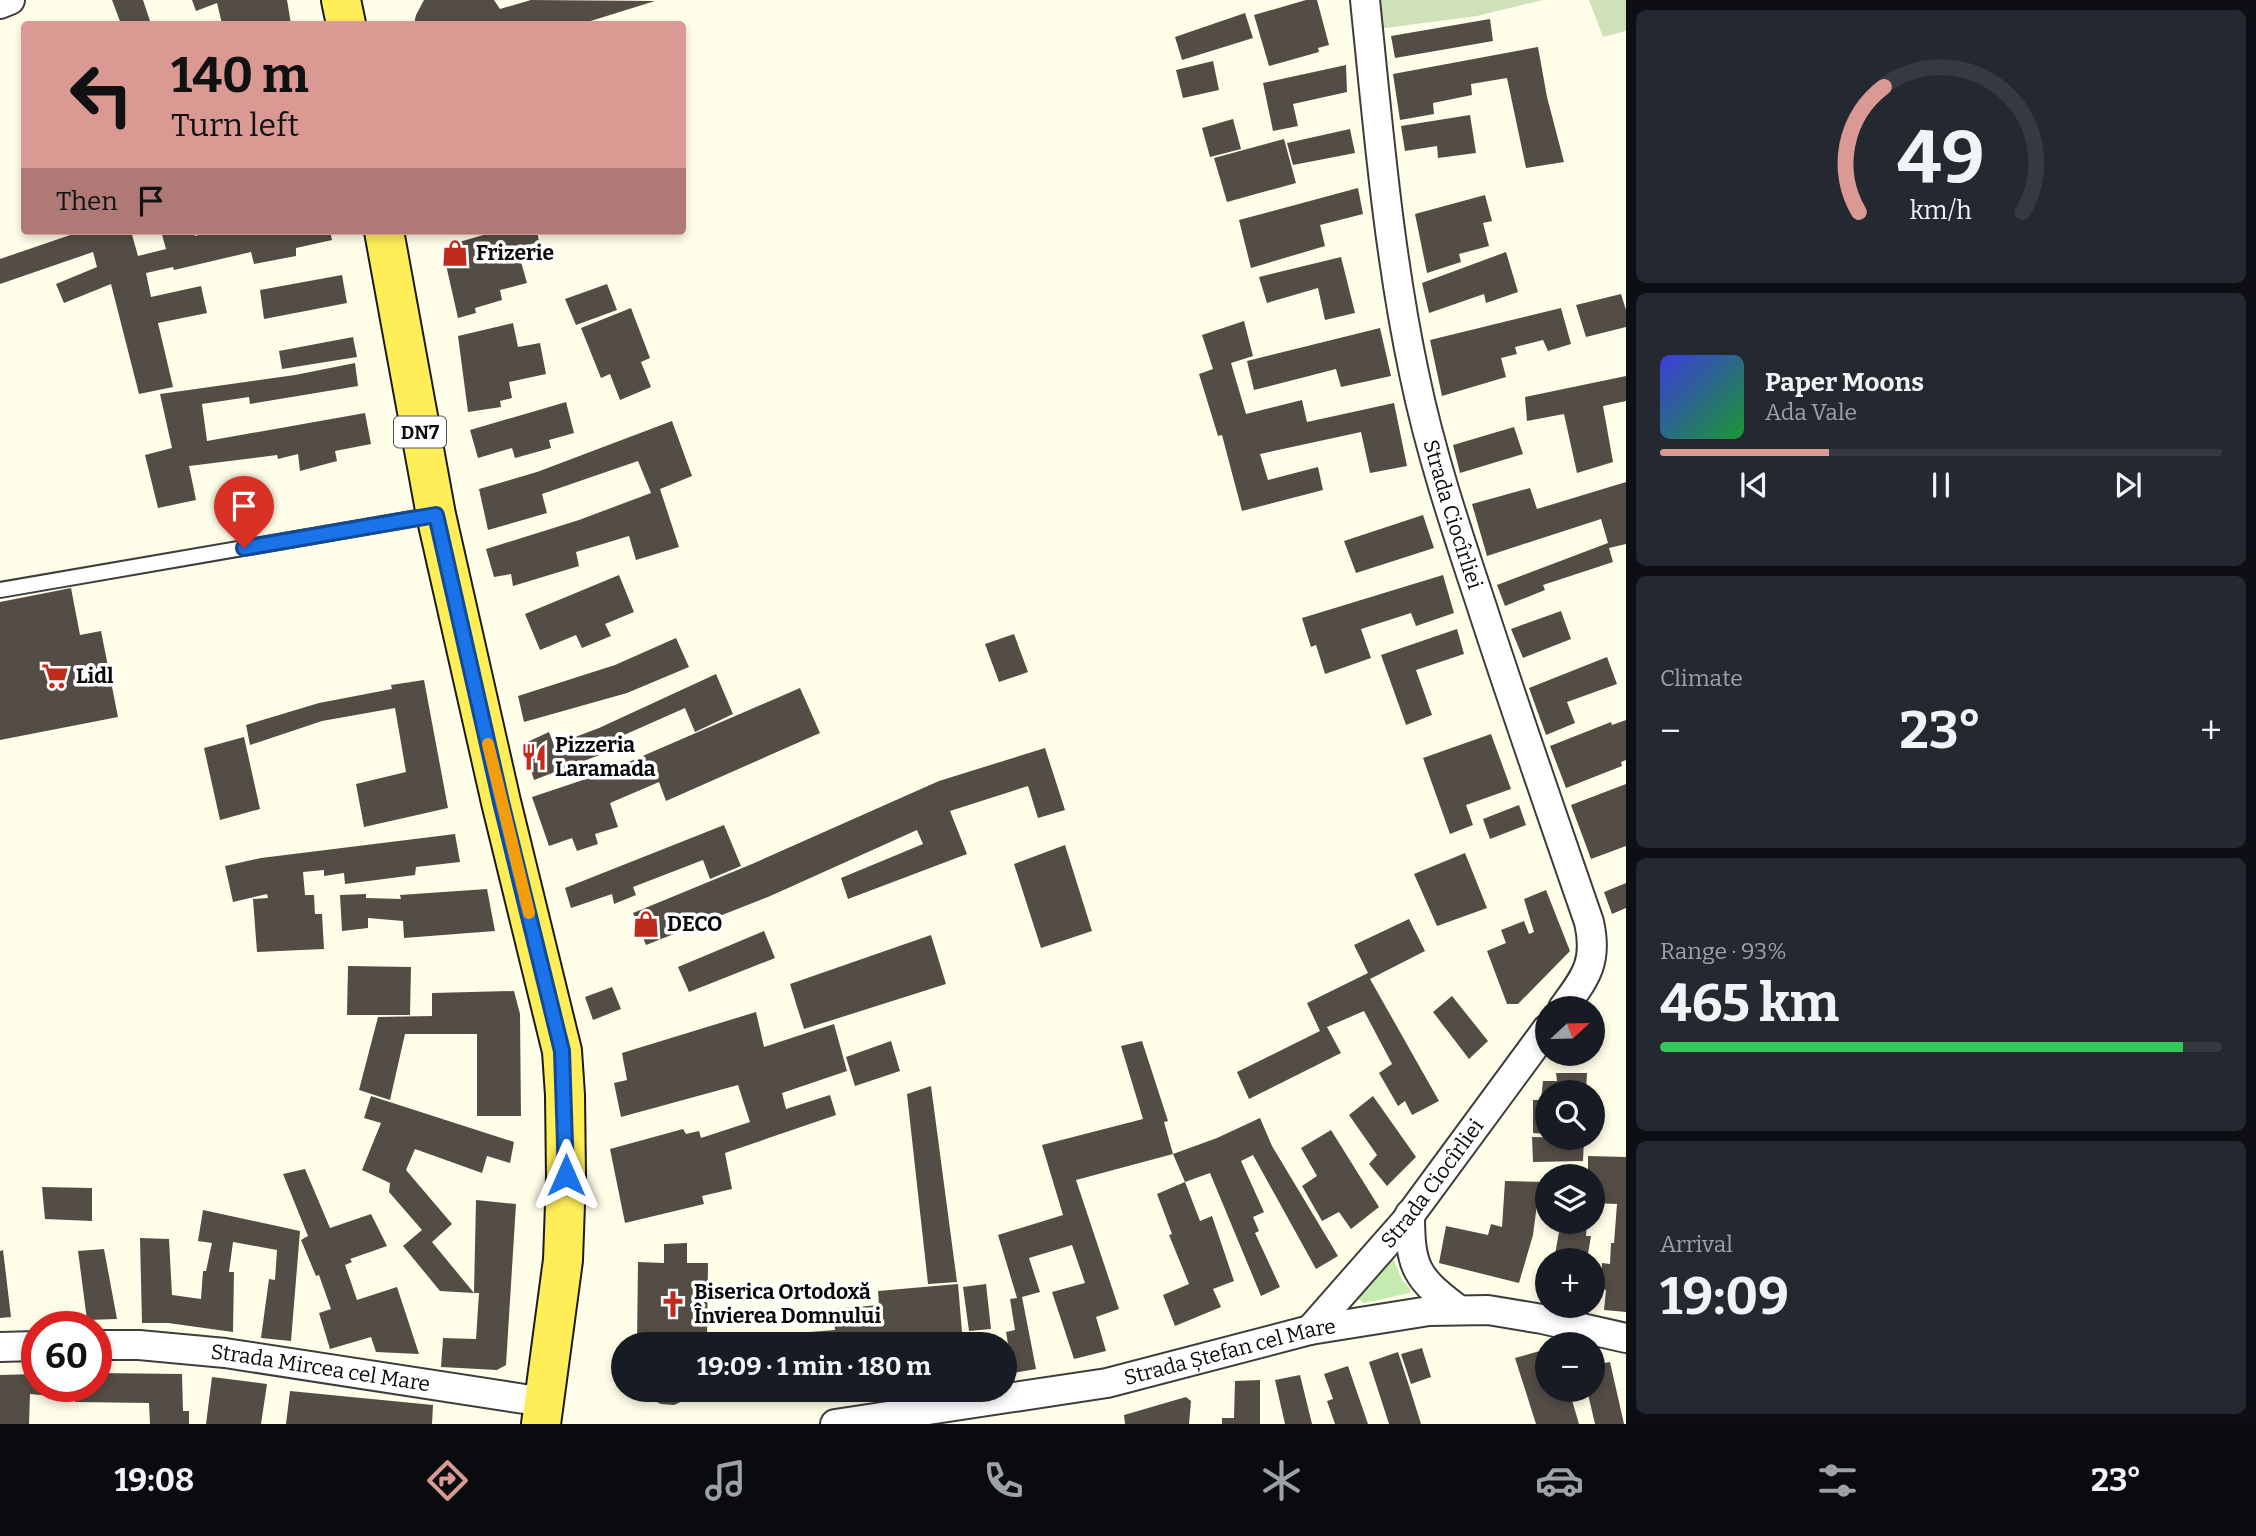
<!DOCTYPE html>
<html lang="en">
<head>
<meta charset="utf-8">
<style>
	body { margin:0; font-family:Bitter,serif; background:#242831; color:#f1f3f6; height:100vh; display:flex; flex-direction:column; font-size:26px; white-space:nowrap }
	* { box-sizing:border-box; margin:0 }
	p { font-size:23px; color:#9ea1a6 }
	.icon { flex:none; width:38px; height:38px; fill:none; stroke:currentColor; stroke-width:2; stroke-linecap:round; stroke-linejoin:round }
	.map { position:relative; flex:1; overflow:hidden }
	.side { display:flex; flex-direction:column; gap:10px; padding:10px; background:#0d0f14; width:630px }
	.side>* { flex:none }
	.guide { position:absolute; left:21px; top:21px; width:665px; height:214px; border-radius:7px; box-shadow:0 4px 10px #0003; background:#db9994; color:#111; overflow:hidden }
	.needle { width:46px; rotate:68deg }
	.fabs { position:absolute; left:1535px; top:996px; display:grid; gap:14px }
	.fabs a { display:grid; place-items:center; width:70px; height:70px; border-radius:50%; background:#171b24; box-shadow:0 4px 10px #0003; font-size:35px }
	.speed { position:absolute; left:21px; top:1311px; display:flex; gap:14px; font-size:35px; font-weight:700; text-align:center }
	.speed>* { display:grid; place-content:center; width:91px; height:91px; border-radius:50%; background:#171b24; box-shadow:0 4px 10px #0003; line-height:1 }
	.speed .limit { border:10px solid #d22; background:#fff; color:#111 }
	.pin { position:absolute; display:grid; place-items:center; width:60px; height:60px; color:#fff; margin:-72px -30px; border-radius:50% 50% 50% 0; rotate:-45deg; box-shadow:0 0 7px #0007 }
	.pin .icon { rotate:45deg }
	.me { position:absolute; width:77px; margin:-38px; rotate:0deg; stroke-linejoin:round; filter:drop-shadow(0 0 5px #0008) }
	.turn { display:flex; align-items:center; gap:24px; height:147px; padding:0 35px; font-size:32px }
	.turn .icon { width:91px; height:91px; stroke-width:2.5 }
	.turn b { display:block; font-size:49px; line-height:60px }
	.then { display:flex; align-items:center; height:66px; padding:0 35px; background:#0003; gap:14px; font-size:26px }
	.big { font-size:52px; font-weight:700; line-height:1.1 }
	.side .widget { flex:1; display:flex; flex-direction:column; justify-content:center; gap:10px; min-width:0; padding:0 24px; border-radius:10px; background:#242831 }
	.side .dial { align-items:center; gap:0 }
	.dial svg { height:182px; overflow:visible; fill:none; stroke:#363941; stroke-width:7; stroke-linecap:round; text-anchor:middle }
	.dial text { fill:#f1f3f6; stroke:none }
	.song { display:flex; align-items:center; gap:21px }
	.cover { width:84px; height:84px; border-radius:10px; background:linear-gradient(135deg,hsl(240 70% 55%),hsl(130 70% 35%)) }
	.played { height:7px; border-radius:4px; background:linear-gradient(90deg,#db9994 30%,#363941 30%) }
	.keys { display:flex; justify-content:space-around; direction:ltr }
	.heat { display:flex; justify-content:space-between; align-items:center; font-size:38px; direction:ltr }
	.charge { height:10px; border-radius:5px; background:linear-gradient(90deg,#34c759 93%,#363941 0) }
	.trip { position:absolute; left:611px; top:1332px; width:406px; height:70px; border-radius:35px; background:#171b24; box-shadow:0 4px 10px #0003; font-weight:700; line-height:70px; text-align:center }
	.tabs { display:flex; height:112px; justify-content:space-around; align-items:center; background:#090b0e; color:#9ea1a6 }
	.tabs .icon { width:49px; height:49px }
	.tabs .selected { color:#db9994 }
	.tabs b { font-size:32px; color:#f1f3f6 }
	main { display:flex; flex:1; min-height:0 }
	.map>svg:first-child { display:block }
	.green { fill:#c6ebb0 }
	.cemetery { fill:#cee1b9 }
	.building { fill:#544d46 }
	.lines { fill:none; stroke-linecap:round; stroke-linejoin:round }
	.service-casing { stroke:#3d3d3d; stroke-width:18 }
	.minor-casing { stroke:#3d3d3d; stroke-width:32 }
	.primary-casing { stroke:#1b1b1b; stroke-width:42 }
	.service { stroke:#fff; stroke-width:14 }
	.minor { stroke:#fff; stroke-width:28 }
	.primary { stroke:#ffee58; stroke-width:38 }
	.route-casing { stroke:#114b97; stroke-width:18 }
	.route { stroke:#1a73e8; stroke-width:12 }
	.slow { stroke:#f59e0b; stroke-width:12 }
	.labels { text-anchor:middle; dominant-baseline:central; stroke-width:7; stroke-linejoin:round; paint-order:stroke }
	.shield { fill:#fff; stroke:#545454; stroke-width:2 }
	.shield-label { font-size:19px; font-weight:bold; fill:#0a0a0a }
	.poi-label { font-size:21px; font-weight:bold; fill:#0a0a0a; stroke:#fff; text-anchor:start }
	.street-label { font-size:21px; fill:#0a0a0a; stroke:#fff }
</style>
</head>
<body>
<main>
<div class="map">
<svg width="1626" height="1424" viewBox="0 0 1626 1424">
	<rect width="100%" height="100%" fill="#fffee8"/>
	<path class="green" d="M1392,1256L1402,1280L1410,1288V1293L1364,1303L1358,1298Z"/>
	<path class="cemetery" d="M1376,0H1543L1477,16L1378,29Z
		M1589,0H1626V31L1603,37Z"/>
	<path class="building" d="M112,0H143L151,24H121Z
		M192,0H287L291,24H222L217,3L196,11Z
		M424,0H494L500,9L531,0L655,1L581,24H414L416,15Z
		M1306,0H1317L1329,45L1318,48L1319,52L1269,66L1254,15Z
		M1245,13L1253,38L1182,60L1175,37Z
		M1490,19L1493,41L1395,58L1391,36Z
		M1538,47L1547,97L1564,162L1526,168L1507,78L1471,84L1472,95L1433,103L1434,114L1400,120L1393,74Z
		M1213,61L1219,90L1183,98L1176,70Z
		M1346,65L1347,92L1293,104L1298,126L1273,131L1263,83Z
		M1470,115L1476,153L1438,158L1437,146L1405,151L1401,126Z
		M1233,119L1241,149L1210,157L1202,128Z
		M1350,129L1355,153L1293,165L1287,143Z
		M1284,139L1296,183L1227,202L1214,158Z
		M1358,188L1363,214L1320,225L1325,246L1251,268L1239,220Z
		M1485,195L1492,221L1483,223L1489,246L1459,254L1461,262L1427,273L1415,214Z
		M82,231H131L138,256L166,249L161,231H193L195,236L214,231H232V234L243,231H330L332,240L296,248V256L254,264L251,252L174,270L173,267L146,273L151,297L201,286L207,313L158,323L173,387L139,394L111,284L64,303L56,284L97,267L93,252L0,284V259Z
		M497,231H537L539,242L517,248L527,283L500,290L502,300L475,308L476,313L458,318L442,247Z
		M1506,252L1518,292L1486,303L1484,294L1429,313L1422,283Z
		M1341,257L1355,313L1325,320L1318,288L1267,303L1259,277Z
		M342,275L347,303L264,319L260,290Z
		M607,284L617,310L576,325L565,299Z
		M1621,294L1626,310V327L1586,337L1576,305Z
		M631,308L650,358L641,362L651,387L620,400L610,374L601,378L581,328Z
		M1561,308L1571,344L1548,351L1543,340L1515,347L1517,354L1501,358L1506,377L1442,396L1430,340Z
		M1244,321L1253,356L1231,363L1246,414L1302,400L1307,422L1394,403L1407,466L1370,473L1361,432L1260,454L1268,480L1318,467L1323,490L1242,511L1222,435L1218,436L1199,374L1213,369L1202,335Z
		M513,323L518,347L540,343L546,374L509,382L512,398L500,401L501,407L468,412L458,336Z
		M1380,328L1391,376L1341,387L1336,369L1254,390L1247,361Z
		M353,337L357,357L282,369L279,351Z
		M355,363L358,386L250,404L249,397L202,404L207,441L365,413L371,444L335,451L337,461L300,471L298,454L278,459L277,455L189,466L196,500L158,508L145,455L172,448L160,394L295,375Z
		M1626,376V401L1603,406L1613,462L1577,473L1564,414L1527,421L1525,397Z
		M566,402L574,433L549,440L551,448L515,458L512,448L478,458L470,430Z
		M672,421L692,476L660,489L679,547L636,560L629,536L576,552L579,566L513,586L511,574L494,577L486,549L579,520L651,493L638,461L542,494L547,513L488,530L479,489L537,472Z
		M1514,427L1523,454L1460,473L1453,445Z
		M1626,482V544L1609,548L1613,562L1543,585L1545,590L1505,606L1497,585L1608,543L1601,519L1487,556L1472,504L1530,488L1537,509Z
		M1423,515L1434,548L1356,573L1344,541Z
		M619,575L634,612L605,624L611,636L582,648L576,635L540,650L525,614Z
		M1443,575L1454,613L1416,626L1411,613L1361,629L1371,658L1325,674L1316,645L1311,647L1302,618Z
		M71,588L80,635L101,631L118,717L0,740V602Z
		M1561,611L1571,639L1523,658L1511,629Z
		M1457,629L1464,654L1416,670L1432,715L1406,725L1381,655Z
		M1014,634L1028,672L999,682L985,644Z
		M676,638L689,667L627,693L524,722L518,696L615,665Z
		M1607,657L1617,684L1567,702L1575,723L1546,735L1529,688Z
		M716,674L733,714L695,732L685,708L606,743L610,751L534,780L523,744L549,732L554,745L599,728Z
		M424,680L448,808L364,827L356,784L406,772L395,708L322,721L250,745L246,725L319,703L392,689L391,685Z
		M800,688L820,733L666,801L659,782L610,803L618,827L595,834L598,844L577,851L572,838L549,846L532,797L601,774Z
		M1626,720V760L1621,762L1622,766L1566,788L1550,746L1611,722L1612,725Z
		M1491,734L1511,789L1466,805L1473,825L1450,834L1423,758Z
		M244,737L260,809L220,820L204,748Z
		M1045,748L1065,810L1038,818L1028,786L950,811L967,854L848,899L841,878L923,844L917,830L768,897L646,945L633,913L752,864L939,781Z
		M1626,784V846L1591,859L1571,805Z
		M1519,805L1526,825L1490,839L1483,819Z
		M724,825L741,866L710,879L703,860L633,887L636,895L614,904L612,894L571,908L565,888Z
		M455,834L460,862L416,867L415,875L345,884L344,873L324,876V870L303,872L305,895H314L315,914H322L324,949L257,952L253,899L268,898L267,894L233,902L225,866L261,858Z
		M1065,845L1092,931L1041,948L1014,864Z
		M1465,853L1487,908L1437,926L1414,874Z
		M1626,883V908L1612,914L1604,892Z
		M487,889L495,931L404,938L403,921L368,918V928L342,931L340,895L366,894V898L401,899L400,895Z
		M1546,890L1570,951L1518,1004H1507L1487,951L1506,943L1501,930L1524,921L1529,934L1534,932L1524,899Z
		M1409,919L1425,951L1370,979L1439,1101L1412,1115L1405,1101L1398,1106L1379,1073L1392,1064L1364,1011L1327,1027L1341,1053L1249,1099L1237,1072L1320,1031L1307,1003L1368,973L1354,945Z
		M764,931L775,958L689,992L678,967Z
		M931,935L946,984L804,1029L790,984Z
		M348,966L411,967L410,1015H347Z
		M612,987L621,1009L593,1020L585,997Z
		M514,991L520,1014L521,1116H477V1034H405L390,1100L359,1090L378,1017L432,1016V993Z
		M1452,996L1488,1041L1469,1059L1433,1012Z
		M756,1012L764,1047L834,1024L847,1071L782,1093L786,1109L830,1095L836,1115L725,1153L732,1189L702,1196L704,1204L625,1223L610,1149L683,1129L686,1134L699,1131L701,1138L750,1122L738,1085L621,1117L614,1083L627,1080L622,1053Z
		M891,1041L900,1071L855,1086L846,1057Z
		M1142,1041L1168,1121L1164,1122L1173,1154L1217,1138L1260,1118L1272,1146L1338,1256L1316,1269L1253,1155L1241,1161L1264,1212L1253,1217L1259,1231L1255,1233L1280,1287L1261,1296L1210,1173L1185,1182L1200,1221L1212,1216L1234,1281L1213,1289L1221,1307L1175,1326L1163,1295L1189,1284L1169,1235L1172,1234L1157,1194L1185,1182L1173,1154L1076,1180L1119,1309L1096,1317L1106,1351L1074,1359L1052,1292L1085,1283L1072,1245L1029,1258L1040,1292L1022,1297L1036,1369L1013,1373L1006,1332L1015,1330L1010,1299L1017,1298L998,1235L1063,1215L1042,1145L1143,1119L1121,1046Z
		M1556,1073H1587L1586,1092H1547V1134L1533,1133V1100H1541L1543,1081H1557Z
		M931,1086L957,1282L928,1284L907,1094Z
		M371,1096L514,1142L510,1163L487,1156L482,1173L415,1149L406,1170L452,1224L432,1242L474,1293L476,1200L516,1204L506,1365L497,1370L441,1367L443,1338L476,1339L479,1293H474L440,1291L403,1246L422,1230L389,1192L390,1183L362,1170L381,1123L364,1118Z
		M1373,1096L1416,1157L1387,1186L1369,1164L1377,1155L1349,1115Z
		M1331,1130L1379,1207L1351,1229L1339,1212L1322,1221L1302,1186L1317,1176L1301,1148Z
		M1532,1137L1584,1138L1583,1161L1533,1162Z
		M1588,1156L1626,1157V1312L1604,1310L1606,1290L1600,1288L1602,1263L1610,1264L1611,1243H1614L1617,1204L1592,1203V1176H1588Z
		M305,1169L330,1228L371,1214L387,1246L350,1259L352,1262L345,1265L357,1300L397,1287L419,1354L376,1352L371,1337L330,1349L319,1313L331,1309L319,1275L316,1276L301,1240L308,1236L283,1174Z
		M1505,1181L1547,1182V1205L1537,1204L1533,1235L1519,1283L1439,1263L1446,1226L1488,1235L1491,1224L1502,1227Z
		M42,1187L92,1188V1221L45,1219Z
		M203,1210L300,1231L291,1341L261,1338L269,1279L275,1280L277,1250L233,1242L229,1272H234L233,1332L168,1323H142L140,1238L169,1239L172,1295L201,1299L203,1271H206L212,1243L198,1241Z
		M1567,1222H1587L1586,1236H1591L1587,1260H1554L1559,1232L1566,1233Z
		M687,1243V1263H708L707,1344H637L638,1262L664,1263V1244Z
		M104,1249L117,1319L87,1320L78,1251Z
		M3,1250L11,1317L0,1318V1251Z
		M958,1284L963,1344H759L758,1336L835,1330L833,1309L879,1305L878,1291Z
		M986,1284L991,1329L969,1331L963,1287Z
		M1422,1348L1431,1377L1411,1384L1401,1354Z
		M1547,1349V1390H1569L1579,1424H1536L1515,1358Z
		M1398,1352L1411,1392L1421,1424H1389L1369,1362Z
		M1610,1362L1624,1424H1595L1587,1390H1592V1365Z
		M1348,1366L1368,1424H1335L1327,1401L1333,1399L1324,1374Z
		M96,1373L182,1374L183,1411H189V1424H150L149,1403L75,1402L76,1386H96Z
		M37,1374V1386H52V1396L30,1394L29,1424H0V1375Z
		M1300,1375L1312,1424H1285L1275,1380Z
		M212,1377L267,1384L261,1424H206Z
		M1260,1380V1424H1222V1418H1234L1235,1381Z
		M645,1390H693L685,1400L674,1405L661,1404L650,1399Z
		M290,1391L433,1405L432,1424H286Z
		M1186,1397L1191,1401L1189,1424H1125L1124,1415Z"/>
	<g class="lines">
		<defs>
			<path id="service" d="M0,590L434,515"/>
			<g id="minor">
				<path id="s1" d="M1365,0C1378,125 1388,250 1414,373C1430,451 1455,526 1480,601C1515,709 1552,815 1589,922C1598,962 1586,977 1563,1008"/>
				<path d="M0,4L10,0"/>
				<path d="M1410,1214C1410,1268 1416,1278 1459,1310"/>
				<path id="s2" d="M1310,1330L1405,1222L1547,1029"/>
				<path id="s3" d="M96,1345H139L225,1353L544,1402"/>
				<path d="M0,1347L37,1346"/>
				<path id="s4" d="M835,1424L1107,1383L1310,1330L1429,1311L1488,1310L1542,1319L1626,1338"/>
			</g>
			<path id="primary" d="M341,0L346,24
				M384,231L436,515L501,802L562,1051L565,1095L566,1176L563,1260L541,1424"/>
		</defs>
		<use href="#service" class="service-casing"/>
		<use href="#minor" class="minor-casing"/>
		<use href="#primary" class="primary-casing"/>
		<use href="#service" class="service"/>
		<use href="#minor" class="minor"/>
		<use href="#primary" class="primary"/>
	</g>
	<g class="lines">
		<defs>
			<path id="route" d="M244,548L436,515L501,802L562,1051L566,1175"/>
		</defs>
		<use href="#route" class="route-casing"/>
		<use href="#route" class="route"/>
		<path class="slow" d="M488,744L529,913"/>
	</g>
	<defs>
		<symbol id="shop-bare" viewBox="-9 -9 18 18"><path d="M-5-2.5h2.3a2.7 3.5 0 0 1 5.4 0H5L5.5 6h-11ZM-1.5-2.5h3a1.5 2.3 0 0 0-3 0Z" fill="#c12b1c" stroke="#fff" stroke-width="2.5" paint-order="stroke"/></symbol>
		<symbol id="supermarket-bare" viewBox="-9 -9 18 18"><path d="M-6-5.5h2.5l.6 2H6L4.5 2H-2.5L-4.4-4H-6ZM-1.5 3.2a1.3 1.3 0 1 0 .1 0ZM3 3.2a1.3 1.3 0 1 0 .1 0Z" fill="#c12b1c" stroke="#fff" stroke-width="2.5" paint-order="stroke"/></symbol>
		<symbol id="restaurant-bare" viewBox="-9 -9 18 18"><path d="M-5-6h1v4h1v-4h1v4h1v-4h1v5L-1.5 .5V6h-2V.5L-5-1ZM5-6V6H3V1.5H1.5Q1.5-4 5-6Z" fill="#c12b1c" stroke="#fff" stroke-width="2.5" paint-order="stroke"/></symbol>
		<symbol id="church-bare" viewBox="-9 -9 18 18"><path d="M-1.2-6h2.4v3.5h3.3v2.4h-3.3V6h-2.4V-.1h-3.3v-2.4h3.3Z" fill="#c12b1c" stroke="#fff" stroke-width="2.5" paint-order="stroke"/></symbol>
	</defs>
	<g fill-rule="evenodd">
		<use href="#shop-bare" x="436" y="234" width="38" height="38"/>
		<use href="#supermarket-bare" x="36" y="657" width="38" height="38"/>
		<use href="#restaurant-bare" x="515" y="738" width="38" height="38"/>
		<use href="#shop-bare" x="627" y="905" width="38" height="38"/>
		<use href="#church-bare" x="654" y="1285" width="38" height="38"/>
	</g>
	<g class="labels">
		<rect class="shield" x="394" y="416.5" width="52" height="31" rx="5"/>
		<g class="shield-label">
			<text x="420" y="432">DN7</text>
		</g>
		<g class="poi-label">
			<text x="476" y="253">Frizerie</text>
			<text x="76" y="676">Lidl</text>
			<text x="555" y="745">Pizzeria<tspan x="555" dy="24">Laramada</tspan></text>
			<text x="667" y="924">DECO</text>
			<text x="694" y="1292">Biserica Ortodoxă<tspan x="694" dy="24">Învierea Domnului</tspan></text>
		</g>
		<g class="street-label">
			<text stroke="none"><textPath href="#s1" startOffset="523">Strada Ciocîrliei</textPath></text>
			<text stroke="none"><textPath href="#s2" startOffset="191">Strada Ciocîrliei</textPath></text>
			<text stroke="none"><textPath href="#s4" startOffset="402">Strada Ștefan cel Mare</textPath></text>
			<text stroke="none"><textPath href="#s3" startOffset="226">Strada Mircea cel Mare</textPath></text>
		</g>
	</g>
</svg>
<div class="fabs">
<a><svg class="needle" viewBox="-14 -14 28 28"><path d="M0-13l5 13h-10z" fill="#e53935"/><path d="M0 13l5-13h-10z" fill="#9ea1a6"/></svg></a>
<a><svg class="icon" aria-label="search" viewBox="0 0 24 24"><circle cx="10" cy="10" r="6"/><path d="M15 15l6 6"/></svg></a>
<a><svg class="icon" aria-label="layers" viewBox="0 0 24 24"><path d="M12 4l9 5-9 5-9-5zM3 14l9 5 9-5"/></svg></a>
<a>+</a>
<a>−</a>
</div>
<div class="speed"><div class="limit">60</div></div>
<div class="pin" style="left:244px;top:548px;background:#d93025"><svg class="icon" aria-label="arrive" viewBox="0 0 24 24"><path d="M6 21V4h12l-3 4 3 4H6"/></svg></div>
<svg class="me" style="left:566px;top:1175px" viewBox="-20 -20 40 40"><path d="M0-17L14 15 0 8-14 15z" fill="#1a73e8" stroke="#fff" stroke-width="4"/></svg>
<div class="trip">19:09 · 1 min · 180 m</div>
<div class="guide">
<div class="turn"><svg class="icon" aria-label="left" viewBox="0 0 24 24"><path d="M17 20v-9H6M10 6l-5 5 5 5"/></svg><div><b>140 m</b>Turn left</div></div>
<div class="then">Then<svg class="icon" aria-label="arrive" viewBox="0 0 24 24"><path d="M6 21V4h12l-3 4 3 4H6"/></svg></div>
</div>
</div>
<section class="side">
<div class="widget dial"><svg viewBox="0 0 100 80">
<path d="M14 69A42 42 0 1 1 86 69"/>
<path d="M14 69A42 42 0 0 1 25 14" stroke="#db9994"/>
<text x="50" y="56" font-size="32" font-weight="700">49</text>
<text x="50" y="72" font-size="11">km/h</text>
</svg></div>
<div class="widget">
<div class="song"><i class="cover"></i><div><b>Paper Moons</b><p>Ada Vale</p></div></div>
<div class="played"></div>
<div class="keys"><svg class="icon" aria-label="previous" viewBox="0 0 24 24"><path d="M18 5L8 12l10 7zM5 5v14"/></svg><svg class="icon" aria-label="pause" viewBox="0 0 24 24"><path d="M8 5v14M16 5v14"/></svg><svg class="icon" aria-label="next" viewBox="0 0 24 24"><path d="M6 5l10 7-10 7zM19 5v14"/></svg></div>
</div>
<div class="widget"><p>Climate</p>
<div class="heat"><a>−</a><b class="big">23°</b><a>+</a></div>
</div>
<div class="widget"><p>Range · 93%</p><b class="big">465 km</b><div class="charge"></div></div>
<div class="widget"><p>Arrival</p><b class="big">19:09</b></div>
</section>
</main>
<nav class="tabs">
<b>19:08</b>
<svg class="icon selected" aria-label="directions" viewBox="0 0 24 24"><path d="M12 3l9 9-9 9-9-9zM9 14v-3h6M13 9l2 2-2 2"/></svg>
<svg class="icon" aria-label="music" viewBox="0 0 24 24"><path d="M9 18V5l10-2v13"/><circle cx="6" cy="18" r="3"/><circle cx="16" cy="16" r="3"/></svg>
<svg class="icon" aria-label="phone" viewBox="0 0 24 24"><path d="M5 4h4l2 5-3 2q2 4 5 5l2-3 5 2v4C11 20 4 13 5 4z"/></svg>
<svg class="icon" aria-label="climate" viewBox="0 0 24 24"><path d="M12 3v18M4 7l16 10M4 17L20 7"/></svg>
<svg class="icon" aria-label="car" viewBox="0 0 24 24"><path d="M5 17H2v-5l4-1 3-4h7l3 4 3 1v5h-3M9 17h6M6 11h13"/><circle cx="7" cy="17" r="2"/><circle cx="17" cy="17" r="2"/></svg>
<svg class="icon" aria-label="filters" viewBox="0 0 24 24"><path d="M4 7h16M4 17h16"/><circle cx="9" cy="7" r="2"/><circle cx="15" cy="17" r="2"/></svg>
<b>23°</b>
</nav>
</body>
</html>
